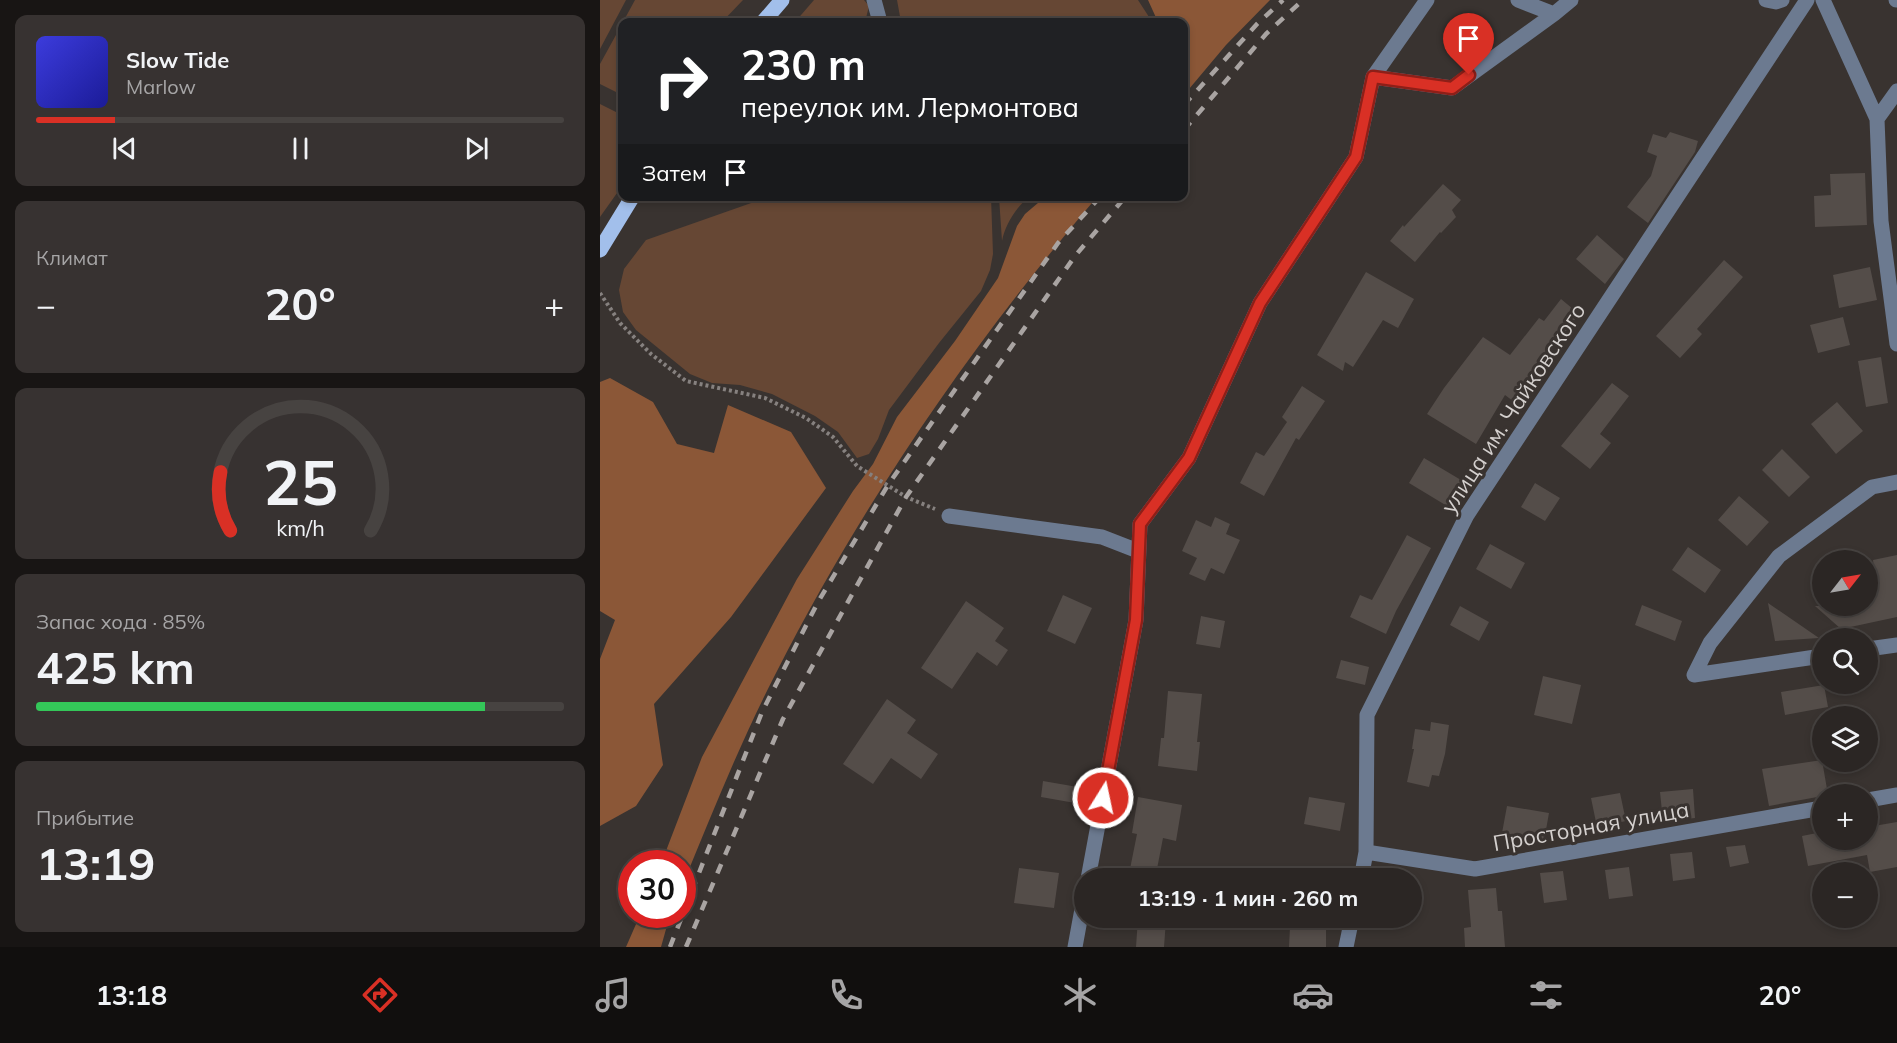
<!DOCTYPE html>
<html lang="ru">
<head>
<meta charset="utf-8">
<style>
	body { margin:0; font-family:Mulish,sans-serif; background:#373231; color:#f1f3f6; height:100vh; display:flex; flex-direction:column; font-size:22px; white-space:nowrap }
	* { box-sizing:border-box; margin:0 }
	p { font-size:20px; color:#a6a5a6 }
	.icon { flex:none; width:33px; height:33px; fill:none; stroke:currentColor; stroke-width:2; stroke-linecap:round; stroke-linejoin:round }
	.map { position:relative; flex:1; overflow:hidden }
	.side { display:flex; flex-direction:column; gap:15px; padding:15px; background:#181514; width:600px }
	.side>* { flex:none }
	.top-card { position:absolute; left:18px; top:18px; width:570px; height:183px; border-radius:12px; box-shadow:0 3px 9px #0003,0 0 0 2px #474341; background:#202124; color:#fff; overflow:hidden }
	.needle { width:39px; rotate:59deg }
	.buttons { position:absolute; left:1212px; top:550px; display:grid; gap:12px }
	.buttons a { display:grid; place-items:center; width:66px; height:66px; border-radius:50%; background:#2b2624; box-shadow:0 3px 9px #0003,0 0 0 2px #474341; font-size:30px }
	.speed { position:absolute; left:18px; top:850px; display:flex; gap:12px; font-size:30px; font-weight:700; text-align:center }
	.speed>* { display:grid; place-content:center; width:78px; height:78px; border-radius:50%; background:#2b2624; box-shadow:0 3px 9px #0003,0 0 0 2px #474341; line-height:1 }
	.speed .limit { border:9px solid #d22; background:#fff; color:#111 }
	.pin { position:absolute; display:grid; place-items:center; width:51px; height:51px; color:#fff; margin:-62px -26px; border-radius:50% 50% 50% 0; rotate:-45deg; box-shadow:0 0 6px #0007 }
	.pin .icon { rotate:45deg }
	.me { position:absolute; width:66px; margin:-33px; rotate:10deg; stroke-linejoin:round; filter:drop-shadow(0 0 4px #0008) }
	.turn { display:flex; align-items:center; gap:21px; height:126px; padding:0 24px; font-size:27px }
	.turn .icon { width:78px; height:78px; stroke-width:2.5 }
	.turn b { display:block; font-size:42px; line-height:51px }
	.then { display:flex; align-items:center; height:57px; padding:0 24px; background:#0003; gap:12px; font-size:22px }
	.big { font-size:45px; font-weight:700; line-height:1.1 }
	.side .widget { flex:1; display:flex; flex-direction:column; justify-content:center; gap:9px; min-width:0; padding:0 21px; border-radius:12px; background:#373231 }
	.side .dial { align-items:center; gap:0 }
	.dial svg { height:156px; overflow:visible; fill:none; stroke:#474341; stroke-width:7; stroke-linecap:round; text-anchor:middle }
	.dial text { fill:#f1f3f6; stroke:none }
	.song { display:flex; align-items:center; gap:18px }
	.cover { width:72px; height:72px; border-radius:9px; background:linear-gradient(135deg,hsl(240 70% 55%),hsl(240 70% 35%)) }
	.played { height:6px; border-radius:3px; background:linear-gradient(90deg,#d93025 15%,#474341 15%) }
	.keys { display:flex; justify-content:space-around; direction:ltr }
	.heat { display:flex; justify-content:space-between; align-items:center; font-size:33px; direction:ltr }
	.charge { height:9px; border-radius:4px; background:linear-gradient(90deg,#34c759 85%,#474341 0) }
	.trip { position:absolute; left:474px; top:868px; width:348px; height:60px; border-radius:30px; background:#2b2624; box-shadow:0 3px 9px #0003,0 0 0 2px #474341; font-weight:700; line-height:60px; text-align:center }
	.tab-bar { display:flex; height:96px; justify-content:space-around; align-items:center; background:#110f0e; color:#a6a5a6 }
	.tab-bar .icon { width:42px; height:42px }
	.tab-bar .current { color:#d93025 }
	.tab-bar b { font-size:27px; color:#f1f3f6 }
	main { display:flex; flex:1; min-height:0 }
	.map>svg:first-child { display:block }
	.green { fill:#664734 }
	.forest { fill:#8b5737 }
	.building { fill:#544d49 }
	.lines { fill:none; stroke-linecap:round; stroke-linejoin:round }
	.path { stroke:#86817f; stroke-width:4; stroke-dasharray:3 3; stroke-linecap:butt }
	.minor { stroke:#6c7a90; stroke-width:15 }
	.major { stroke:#a2bfeb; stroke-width:15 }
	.rail { stroke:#a9a4a2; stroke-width:4.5; stroke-dasharray:10 10; stroke-linecap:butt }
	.route-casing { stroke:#8d1f18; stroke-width:15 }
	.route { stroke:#d93025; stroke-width:10 }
	.labels { text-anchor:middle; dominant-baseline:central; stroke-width:6; stroke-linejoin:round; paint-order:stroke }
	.street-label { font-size:22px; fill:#d4d0ce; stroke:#393330 }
</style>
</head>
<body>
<main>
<section class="side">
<div class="widget">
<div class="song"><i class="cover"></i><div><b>Slow Tide</b><p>Marlow</p></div></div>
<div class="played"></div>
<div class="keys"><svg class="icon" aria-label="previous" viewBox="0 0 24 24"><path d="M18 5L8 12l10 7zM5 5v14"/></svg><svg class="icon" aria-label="pause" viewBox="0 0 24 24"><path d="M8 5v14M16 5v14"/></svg><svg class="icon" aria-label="next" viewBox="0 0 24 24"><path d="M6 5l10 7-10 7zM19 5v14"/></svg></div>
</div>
<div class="widget"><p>Климат</p>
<div class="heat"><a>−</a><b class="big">20°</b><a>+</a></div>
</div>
<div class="widget dial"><svg viewBox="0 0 100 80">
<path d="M14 69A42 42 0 1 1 86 69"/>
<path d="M14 69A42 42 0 0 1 9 39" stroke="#d93025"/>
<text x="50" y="56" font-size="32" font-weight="700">25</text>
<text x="50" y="72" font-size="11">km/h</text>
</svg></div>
<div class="widget"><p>Запас хода · 85%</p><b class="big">425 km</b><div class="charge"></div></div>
<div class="widget"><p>Прибытие</p><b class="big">13:19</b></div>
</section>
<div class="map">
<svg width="1297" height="947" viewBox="0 0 1297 947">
	<rect width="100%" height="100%" fill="#393330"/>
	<path class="green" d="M0,0H26L0,49Z
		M35,0H143L122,22H23Z
		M214,0H264L269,6L265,22H195Z
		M297,0H538L549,17V22H301Z
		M22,24V92L18,93L0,84V64Z
		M0,104L22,115V186L0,217Z
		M168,197H391L393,254L390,270L381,291L339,343L289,410L278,439L269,454L257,458L238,432L215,416L172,394L140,385L112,383L90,374L36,330L23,312L19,290L24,269L46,240Z
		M399,197H429C416,207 405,225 402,241Z"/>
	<path class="forest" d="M548,0H670L626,45L584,95V22H558Z
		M445,197H497C373,342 263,502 176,673C141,741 112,813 83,884L82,864H61L102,757L197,579L253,491L273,464L297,417L355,341L398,278L417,226L425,214Z
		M10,378L53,402L77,444L114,453L128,405L191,432L226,488L131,617L54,704L63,765L36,806L0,826V659L15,620L0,611V382Z
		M40,915H70L61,947H26Z"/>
	<path class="building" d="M1070,132L1098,141L1095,152L1048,223L1027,207L1051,176L1057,156L1047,152L1053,134L1066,138Z
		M1265,173L1267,225L1215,227L1214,196L1231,195L1230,174Z
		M843,184L861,200L852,210L856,217L841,233L840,232L815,262L790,241L803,225L804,227Z
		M997,235L1024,259L1005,284L976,259Z
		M1124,260L1143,277L1097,329L1102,334L1080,358L1056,336Z
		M1270,267L1277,300L1239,308L1233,275Z
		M766,272L814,299L798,328L783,320L753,367L745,362L743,371L717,355Z
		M961,299L979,314L913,401L905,395L876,444L827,414L844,388L883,337L910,355L939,318L944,321Z
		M1243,317L1250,345L1218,353L1210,325Z
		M1281,357L1288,403L1266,407L1258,361Z
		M1012,383L1029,396L1000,434L1011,443L990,469L961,446Z
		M702,386L725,401L699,440L696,438L664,496L640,483L656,452L664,456L687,422L682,417Z
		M1237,402L1263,431L1236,454L1211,424Z
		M1182,449L1210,477L1189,497L1162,470Z
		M824,458L866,483L852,509L809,483Z
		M935,483L960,498L945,521L921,507Z
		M1139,496L1169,522L1147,546L1118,520Z
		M615,517L630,524L626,534L640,540L624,574L611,568L605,581L589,574L597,558L582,551L596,520L611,527Z
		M807,535L831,548L796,611L786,634L750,617L760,595L772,600Z
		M890,544L925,563L911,589L876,569Z
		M1088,547L1121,570L1105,593L1072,570Z
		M1297,555V617L1241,629L1215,606H1268V570L1274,568L1273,560Z
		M463,595L492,608L475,644L447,631Z
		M366,601L404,628L395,641L408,650L397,666L377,652L352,689L321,668Z
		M1168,603L1219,638L1175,641Z
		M1042,605L1082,621L1075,641L1035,625Z
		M860,606L889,622L879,641L850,625Z
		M601,616L625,621L620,648L596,644Z
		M741,660L769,667L765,685L736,678Z
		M943,676L981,685L972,724L934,715Z
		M1224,685L1228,707L1185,715L1181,692Z
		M568,691L602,694L597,742H600L597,771L558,766L561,738H564Z
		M287,699L316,720L307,733L338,754L321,779L291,758L273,784L243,764Z
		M831,722L849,725L845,754L839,776L832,775L829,787L807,782L814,749H812L815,729L830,731Z
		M1222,760L1228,795L1169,806L1162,769Z
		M443,781L495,790L492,806L441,797Z
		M1093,789L1095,818L1063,821L1060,792Z
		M1020,793L1026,821L997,827L991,798Z
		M538,797L582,805L576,841L563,838L556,874L530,869L537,834L532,833Z
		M709,797L745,803L740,831L704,824Z
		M907,806L949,813L944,841L902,833Z
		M1297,822V867L1270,872L1267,855L1208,866L1202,836L1222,832V840H1268V827Z
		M1145,845L1149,863L1130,867L1126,847Z
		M1092,852L1095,878L1073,881L1070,854Z
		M1029,867L1033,896L1009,899L1005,870Z
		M419,868L459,873L454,908L414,903Z
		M963,871L967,900L944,903L940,873Z
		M896,888L898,911H902L905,947H865L864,928L871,927L868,890Z
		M538,918L566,920L564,947H536Z
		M690,927L726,928V947H689Z"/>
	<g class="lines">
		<path class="path" d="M0,293L20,323L51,354L86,381L165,398L206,418L233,437L257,466L306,497L335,509"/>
		<path class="minor" d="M274,0L280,22
			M918,0L954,14
			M1166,0L1176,2L1182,0
			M1223,0L1277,119
			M1296,0H1297
			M773,77L827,0
			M1297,91L1277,119L1281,221L1297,344
			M349,516L502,537L538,551
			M1268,649L1297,645
			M1222,656L1094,675L1110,643L1179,556L1272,487L1297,482
			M1268,800L1297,795
			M766,852L875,869L1222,808
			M488,879L536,620L540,524L589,458L660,303L756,157L773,77L852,88L954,14L971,0
			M761,879L766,852L767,715L867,515L1207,0
			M475,947L484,898
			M746,947L752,918"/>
		<path class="major" d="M163,22L182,0
			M0,250L33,196"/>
		<path class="rail" d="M584,105L657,24L683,0
			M584,130L666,34L703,0
			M70,947L162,712L218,602L288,485L458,243L501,196
			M86,947L183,719L306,497L475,256L526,196"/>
	</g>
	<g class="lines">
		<defs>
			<path id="route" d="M503,798L536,620L540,524L589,458L660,303L756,157L773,77L852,88L869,75"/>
		</defs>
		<use href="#route" class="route-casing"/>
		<use href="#route" class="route"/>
	</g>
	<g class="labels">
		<g class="street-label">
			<text transform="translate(913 408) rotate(-57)">улица им. Чайковского</text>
			<text transform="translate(991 826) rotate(-10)">Просторная улица</text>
		</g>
	</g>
</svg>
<div class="buttons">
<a><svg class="needle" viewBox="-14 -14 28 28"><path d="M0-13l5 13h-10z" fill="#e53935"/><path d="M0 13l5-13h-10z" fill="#a6a5a6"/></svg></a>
<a><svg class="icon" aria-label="search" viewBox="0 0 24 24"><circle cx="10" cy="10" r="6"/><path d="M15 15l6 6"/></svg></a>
<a><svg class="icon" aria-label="layers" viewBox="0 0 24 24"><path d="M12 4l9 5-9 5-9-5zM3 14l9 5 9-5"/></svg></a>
<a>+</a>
<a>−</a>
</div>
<div class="speed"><div class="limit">30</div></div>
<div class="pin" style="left:869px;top:75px;background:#d93025"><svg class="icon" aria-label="arrive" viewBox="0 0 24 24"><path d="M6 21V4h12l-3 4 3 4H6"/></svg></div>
<svg class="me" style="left:503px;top:798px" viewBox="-20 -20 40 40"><circle r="17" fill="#d93025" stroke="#fff" stroke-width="3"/><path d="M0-11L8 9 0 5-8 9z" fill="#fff"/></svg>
<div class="trip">13:19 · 1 мин · 260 m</div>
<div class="top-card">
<div class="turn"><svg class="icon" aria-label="right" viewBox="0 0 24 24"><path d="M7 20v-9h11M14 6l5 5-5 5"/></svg><div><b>230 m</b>переулок им. Лермонтова</div></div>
<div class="then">Затем<svg class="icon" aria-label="arrive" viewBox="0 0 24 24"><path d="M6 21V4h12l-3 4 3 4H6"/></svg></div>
</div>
</div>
</main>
<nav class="tab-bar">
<b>13:18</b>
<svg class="icon current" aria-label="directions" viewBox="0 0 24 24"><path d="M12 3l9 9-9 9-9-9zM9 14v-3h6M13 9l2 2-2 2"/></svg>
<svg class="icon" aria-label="music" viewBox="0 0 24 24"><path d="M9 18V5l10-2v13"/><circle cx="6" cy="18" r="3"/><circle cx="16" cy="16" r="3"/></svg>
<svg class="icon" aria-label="phone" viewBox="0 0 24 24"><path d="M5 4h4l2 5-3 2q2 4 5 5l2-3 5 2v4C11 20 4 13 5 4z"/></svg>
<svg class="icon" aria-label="climate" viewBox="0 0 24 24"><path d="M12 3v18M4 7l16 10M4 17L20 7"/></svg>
<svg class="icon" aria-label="car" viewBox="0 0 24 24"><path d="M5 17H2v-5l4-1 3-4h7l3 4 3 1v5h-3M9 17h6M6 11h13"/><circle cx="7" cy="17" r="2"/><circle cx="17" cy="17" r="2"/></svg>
<svg class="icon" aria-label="filters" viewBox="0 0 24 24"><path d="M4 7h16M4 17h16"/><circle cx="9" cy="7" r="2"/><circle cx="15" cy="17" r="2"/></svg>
<b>20°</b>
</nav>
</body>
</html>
